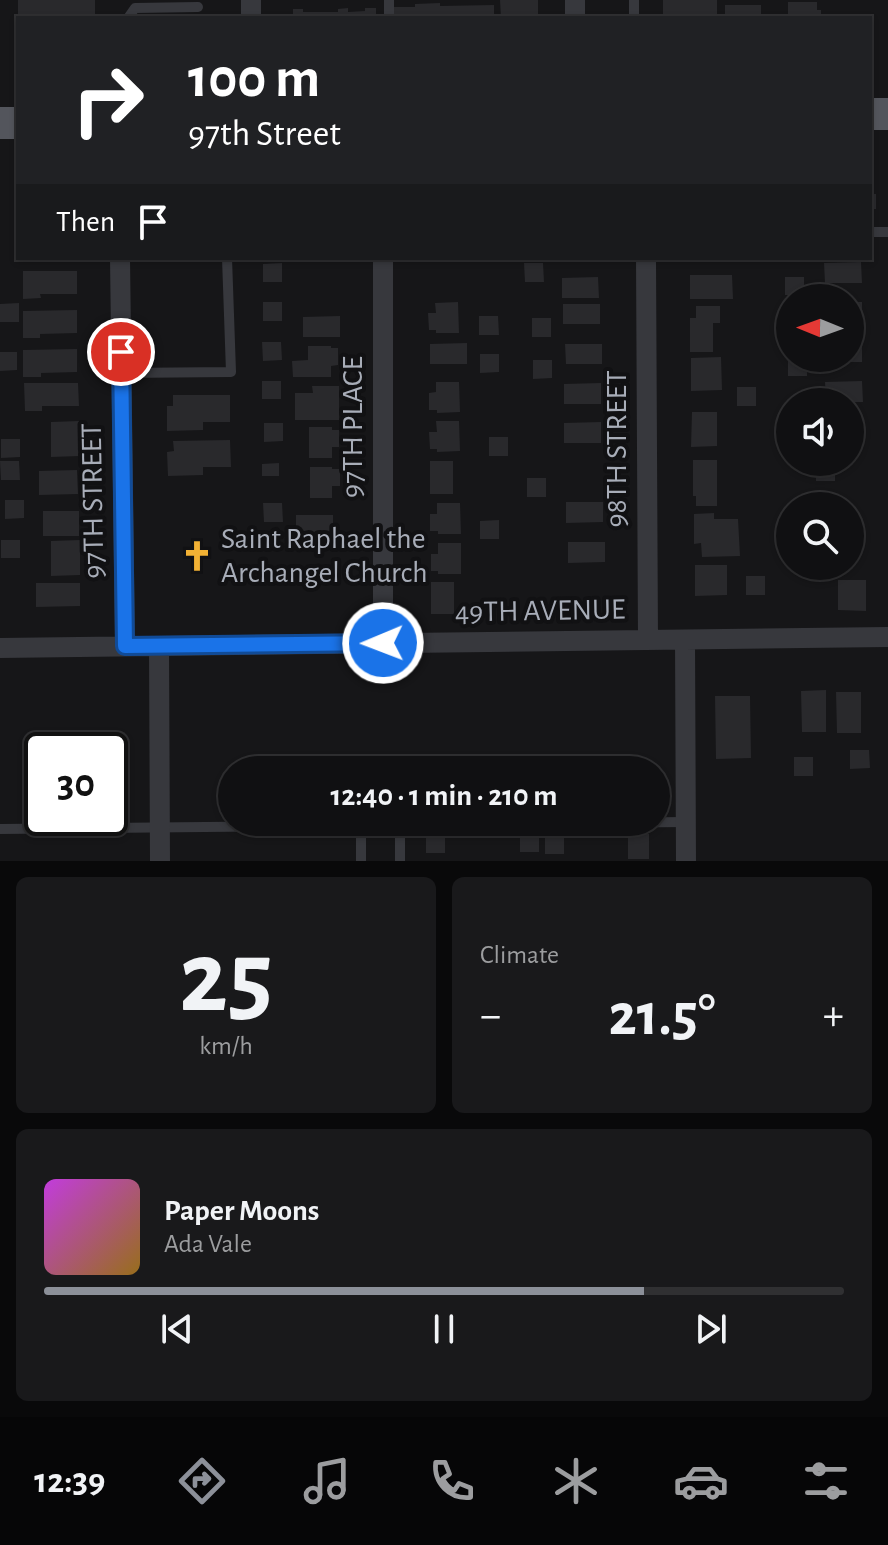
<!DOCTYPE html>
<html lang="en">
<head>
<meta charset="utf-8">
<style>
	body { margin:0; font-family:"Alegreya Sans",sans-serif; background:#19191b; color:#f1f3f6; height:100vh; display:flex; flex-direction:column; font-size:30px; white-space:nowrap }
	* { box-sizing:border-box; margin:0 }
	p { font-size:26px; color:#9c9d9f }
	.icon { flex:none; width:44px; height:44px; fill:none; stroke:currentColor; stroke-width:2; stroke-linecap:round; stroke-linejoin:round }
	.map { position:relative; height:861px; overflow:hidden }
	.details { display:flex; flex-direction:column; gap:16px; padding:16px; background:#09090a; flex:1 }
	.details>* { flex:none }
	.banner { position:absolute; left:16px; top:16px; width:856px; height:244px; border-radius:0px; box-shadow:0 2px 6px #0004,0 0 0 2px #303032; background:#202124; color:#fff; overflow:hidden }
	.needle { width:52px; rotate:271deg }
	.tools { position:absolute; left:776px; top:284px; display:grid; gap:16px }
	.tools a { display:grid; place-items:center; width:88px; height:88px; border-radius:50%; background:#101012; box-shadow:0 2px 6px #0004,0 0 0 2px #303032; font-size:40px }
	.speed { position:absolute; left:24px; top:732px; display:flex; gap:16px; font-size:40px; font-weight:700; text-align:center }
	.speed>* { display:grid; place-content:center; width:104px; height:104px; border-radius:50%; background:#101012; box-shadow:0 2px 6px #0004,0 0 0 2px #303032; line-height:1 }
	.speed .limit { border:4px solid #111; border-radius:12px; background:#fff; color:#111 }
	.pin { position:absolute; display:grid; place-items:center; width:68px; height:68px; color:#fff; margin:-34px; border:4px solid #fff; border-radius:50%; box-shadow:0 2px 8px #0007 }
	.me { position:absolute; width:88px; margin:-44px; rotate:269deg; stroke-linejoin:round; filter:drop-shadow(0 0 6px #0008) }
	.turn { display:flex; align-items:center; gap:28px; height:168px; padding:0 40px; font-size:36px }
	.turn .icon { width:104px; height:104px; stroke-width:2.5 }
	.turn b { display:block; font-size:56px; line-height:68px }
	.then { display:flex; align-items:center; height:76px; padding:0 40px; background:#0003; gap:16px; font-size:30px }
	.big { font-size:60px; font-weight:600; line-height:1.1 }
	.details .widget { flex:1; display:flex; flex-direction:column; justify-content:center; gap:12px; min-width:0; padding:0 28px; border-radius:12px; background:#19191b }
	.details .dial { align-items:center; gap:0 }
	.dial b { font-size:104px; line-height:1 }
	.song { display:flex; align-items:center; gap:24px }
	.cover { width:96px; height:96px; border-radius:12px; background:linear-gradient(135deg,hsl(290 70% 55%),hsl(40 70% 35%)) }
	.played { height:8px; border-radius:4px; background:linear-gradient(90deg,#8c9099 75%,#303032 75%) }
	.keys { display:flex; justify-content:space-around; direction:ltr }
	.heat { display:flex; justify-content:space-between; align-items:center; font-size:44px; direction:ltr }
	.details .tiles { flex:1; display:grid; gap:16px; grid-template-columns:1fr 1fr }
	.widget:last-child { grid-column:span 2 }
	.trip { position:absolute; left:218px; top:756px; width:452px; height:80px; border-radius:40px; background:#101012; box-shadow:0 2px 6px #0004,0 0 0 2px #303032; font-weight:600; line-height:80px; text-align:center }
	.tab-bar { display:flex; height:128px; justify-content:space-around; align-items:center; background:#060607; color:#9c9d9f }
	.tab-bar .icon { width:56px; height:56px }
	.tab-bar .on { color:#8c9099 }
	.tab-bar b { font-size:36px; color:#f1f3f6 }
	.map>svg:first-child { display:block }
	.building { fill:#29292c }
	.lines { fill:none; stroke-linecap:round; stroke-linejoin:round }
	.service { stroke:#37383d; stroke-width:10 }
	.minor { stroke:#37383d; stroke-width:20 }
	.primary { stroke:#53555c; stroke-width:32 }
	.route-casing { stroke:#114b97; stroke-width:20 }
	.route { stroke:#1a73e8; stroke-width:14 }
	.labels { text-anchor:middle; dominant-baseline:central; stroke-width:8; stroke-linejoin:round; paint-order:stroke }
	.street-label { font-size:30px; fill:#a8adb8; stroke:#111113 }
	.poi-label { font-size:30px; fill:#a8adb8; stroke:#111113; text-anchor:start }
</style>
</head>
<body>
<div class="map">
<svg width="888" height="861" viewBox="0 0 888 861">
	<rect width="100%" height="100%" fill="#161618"/>
	<path class="building" d="M18,0H95V18H18Z
		M500,0H538V18H501Z
		M663,0H717V18H663Z
		M788,2H817V10H821V18H788Z
		M440,3V6L494,5V18H393V7H415V4Z
		M725,5H761V18H725Z
		M348,8V12L365,11V8H376V18H293V9H303V12H338V9Z
		M870,155H873V194H876V209H870Z
		M861,262L862,283H825L824,263Z
		M282,263V282H263V264Z
		M524,263H543L544,282H525Z
		M23,271H77V294H40L41,298L23,299Z
		M690,275H732L733,299H690Z
		M598,277L599,298H562V278Z
		M785,277H804V295H785Z
		M263,302H282V321H263Z
		M458,302L459,333H436V330H429L428,313H436L435,303Z
		M850,302H862V322H850Z
		M19,303V322H0V304Z
		M563,304H600V324H563Z
		M696,306H720V323H713V352H690V318H696Z
		M77,310V333L40,334V338H23V311Z
		M340,316V337H303V317Z
		M479,316H498L499,335H479Z
		M532,318H551V337H532Z
		M850,341H862V362H826V358H850Z
		M262,342H281L282,360L263,361Z
		M467,343V364H430V344Z
		M565,344H602V364H566Z
		M308,346H331V348H338V365L331,366V377H293L292,361L308,360Z
		M77,349V372L41,373V377H23V350Z
		M0,352H17V370L0,371Z
		M480,354H499V372L480,373Z
		M721,357L722,390L691,391V358Z
		M788,358H807V376H788Z
		M533,360H552V378L533,379Z
		M262,381H281V399H262Z
		M862,381L863,402H826L825,382Z
		M436,382H459L460,412L437,413V410H429V393L436,392Z
		M24,383H78L79,406H42V411H25Z
		M601,383V404H564V384Z
		M312,386H339V420H295V393H313Z
		M737,387H756V406H737Z
		M173,395H230V422H203V430L167,431V406H173Z
		M692,412H717V446L691,447Z
		M79,421L80,456L51,457V422Z
		M436,421H459L460,451L437,452V449H430L429,432H437Z
		M850,421H863V441H850Z
		M601,422V443H564V423Z
		M264,423H283V441L264,442Z
		M309,427H332V430H339V447H332V458H309Z
		M489,437H508V456H489Z
		M1,439H20V457L1,458Z
		M230,440L231,467H203V475L168,476L167,452L174,451L173,441Z
		M693,460H717V506H696V496H693Z
		M0,461H19L20,480H1Z
		M430,461H453V494H430Z
		M816,462H835V481H816Z
		M279,463V476H262V464Z
		M310,467H332V469H340V486H332V498H310Z
		M77,470L78,494L39,495V471Z
		M527,478H546V497H527Z
		M5,500H24V518L5,519Z
		M566,502H603V522L566,523Z
		M263,503H282L283,522H264Z
		M437,503H460L461,534H438V531H430V514H437Z
		M43,511H79V536H43Z
		M714,513V519H738L740,556L702,557L701,543L694,544V514Z
		M296,515H333V535L296,536Z
		M499,520V539H480V521Z
		M1,540H20V558H1Z
		M80,540V575L51,576V541Z
		M568,542H605V562L568,563Z
		M438,543H461V574H438V571H431V554H438Z
		M695,565H727V595L695,596Z
		M746,576H765V595H746Z
		M838,580H866V611L838,610Z
		M431,582H454V614H431Z
		M36,583H80V606L36,607Z
		M826,690V732H802L801,691Z
		M836,692H861V733H837Z
		M715,696H750L751,758L716,759Z
		M850,750H869L870,768L850,769Z
		M794,757H813V776H794Z
		M520,833H539V852H520Z
		M426,834H445V853H426Z
		M628,834H649V859H628Z
		M545,835H564V854H545Z"/>
	<g class="lines">
		<path class="service" d="M634,0V18
			M128,18L135,8L198,7
			M389,18V0
			M870,232H888
			M121,373L231,372L227,258
			M400,825V861
			M361,826V861
			M0,829L686,822"/>
		<path class="minor" d="M251,0V18
			M575,18V0
			M120,258L125,646
			M646,258L648,640
			M685,640L686,861
			M383,643V258
			M159,646L160,861
			M0,648L888,637"/>
		<path class="primary" d="M870,114H888
			M0,123H18"/>
	</g>
	<g class="lines">
		<defs>
			<path id="route" d="M121,352L125,646L383,643"/>
		</defs>
		<use href="#route" class="route-casing"/>
		<use href="#route" class="route"/>
	</g>
	<defs>
		<symbol id="church-bare" viewBox="-9 -9 18 18"><path d="M-1.2-6h2.4v3.5h3.3v2.4h-3.3V6h-2.4V-.1h-3.3v-2.4h3.3Z" fill="#f2b134" stroke="#111113" stroke-width="2.5" paint-order="stroke"/></symbol>
	</defs>
	<g fill-rule="evenodd">
		<use href="#church-bare" x="175" y="534" width="44" height="44"/>
	</g>
	<g class="labels">
		<g class="street-label">
			<text transform="translate(353 427) rotate(-90)">97TH PLACE</text>
			<text transform="translate(617 449) rotate(-90)">98TH STREET</text>
			<text transform="translate(93 501) rotate(-91)">97TH STREET</text>
			<text transform="translate(540 611) rotate(-1)">49TH AVENUE</text>
		</g>
		<g class="poi-label">
			<text x="221" y="539">Saint Raphael the<tspan x="221" dy="34">Archangel Church</tspan></text>
		</g>
	</g>
</svg>
<div class="tools">
<a><svg class="needle" viewBox="-14 -14 28 28"><path d="M0-13l5 13h-10z" fill="#e53935"/><path d="M0 13l5-13h-10z" fill="#9c9d9f"/></svg></a>
<a><svg class="icon" aria-label="sound" viewBox="0 0 24 24"><path d="M4 9h4l5-4v14l-5-4H4zM17 9q2 3 0 6"/></svg></a>
<a><svg class="icon" aria-label="search" viewBox="0 0 24 24"><circle cx="10" cy="10" r="6"/><path d="M15 15l6 6"/></svg></a>
</div>
<div class="speed"><div class="limit">30</div></div>
<div class="pin" style="left:121px;top:352px;background:#d93025"><svg class="icon" aria-label="arrive" viewBox="0 0 24 24"><path d="M6 21V4h12l-3 4 3 4H6"/></svg></div>
<svg class="me" style="left:383px;top:643px" viewBox="-20 -20 40 40"><circle r="17" fill="#1a73e8" stroke="#fff" stroke-width="3"/><path d="M0-11L8 9 0 5-8 9z" fill="#fff"/></svg>
<div class="trip">12:40 · 1 min · 210 m</div>
<div class="banner">
<div class="turn"><svg class="icon" aria-label="right" viewBox="0 0 24 24"><path d="M7 20v-9h11M14 6l5 5-5 5"/></svg><div><b>100 m</b>97th Street</div></div>
<div class="then">Then<svg class="icon" aria-label="arrive" viewBox="0 0 24 24"><path d="M6 21V4h12l-3 4 3 4H6"/></svg></div>
</div>
</div>
<section class="details">
<div class="tiles">
<div class="widget dial"><b>25</b><p>km/h</p></div>
<div class="widget"><p>Climate</p>
<div class="heat"><a>−</a><b class="big">21.5°</b><a>+</a></div>
</div>
<div class="widget">
<div class="song"><i class="cover"></i><div><b>Paper Moons</b><p>Ada Vale</p></div></div>
<div class="played"></div>
<div class="keys"><svg class="icon" aria-label="previous" viewBox="0 0 24 24"><path d="M18 5L8 12l10 7zM5 5v14"/></svg><svg class="icon" aria-label="pause" viewBox="0 0 24 24"><path d="M8 5v14M16 5v14"/></svg><svg class="icon" aria-label="next" viewBox="0 0 24 24"><path d="M6 5l10 7-10 7zM19 5v14"/></svg></div>
</div>
</div>
</section>
<nav class="tab-bar">
<b>12:39</b>
<svg class="icon on" aria-label="directions" viewBox="0 0 24 24"><path d="M12 3l9 9-9 9-9-9zM9 14v-3h6M13 9l2 2-2 2"/></svg>
<svg class="icon" aria-label="music" viewBox="0 0 24 24"><path d="M9 18V5l10-2v13"/><circle cx="6" cy="18" r="3"/><circle cx="16" cy="16" r="3"/></svg>
<svg class="icon" aria-label="phone" viewBox="0 0 24 24"><path d="M5 4h4l2 5-3 2q2 4 5 5l2-3 5 2v4C11 20 4 13 5 4z"/></svg>
<svg class="icon" aria-label="climate" viewBox="0 0 24 24"><path d="M12 3v18M4 7l16 10M4 17L20 7"/></svg>
<svg class="icon" aria-label="car" viewBox="0 0 24 24"><path d="M5 17H2v-5l4-1 3-4h7l3 4 3 1v5h-3M9 17h6M6 11h13"/><circle cx="7" cy="17" r="2"/><circle cx="17" cy="17" r="2"/></svg>
<svg class="icon" aria-label="filters" viewBox="0 0 24 24"><path d="M4 7h16M4 17h16"/><circle cx="9" cy="7" r="2"/><circle cx="15" cy="17" r="2"/></svg>
</nav>
</body>
</html>
